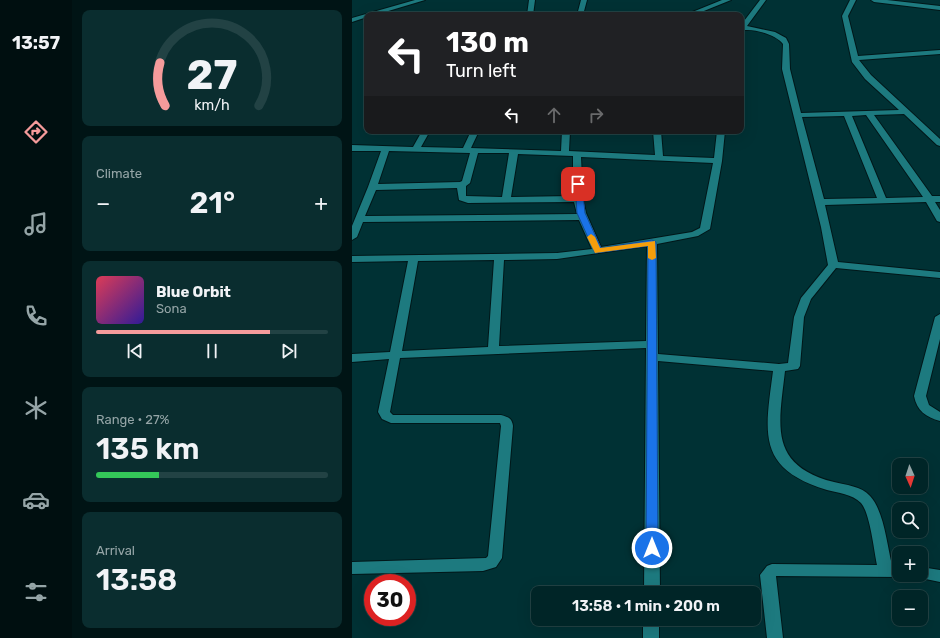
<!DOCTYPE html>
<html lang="en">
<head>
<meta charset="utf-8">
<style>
	body { margin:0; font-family:Rubik,sans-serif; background:#0a2d2f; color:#f1f3f6; height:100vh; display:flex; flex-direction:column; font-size:15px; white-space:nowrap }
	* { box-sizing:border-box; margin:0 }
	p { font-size:13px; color:#95a5a7 }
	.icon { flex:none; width:22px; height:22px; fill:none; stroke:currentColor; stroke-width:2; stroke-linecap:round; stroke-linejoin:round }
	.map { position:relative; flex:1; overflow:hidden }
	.sheet { display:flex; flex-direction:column; gap:10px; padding:10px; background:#001415; width:280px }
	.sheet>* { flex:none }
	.top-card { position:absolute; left:12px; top:12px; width:380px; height:122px; border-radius:8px; box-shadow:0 4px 16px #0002,0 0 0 1px #224244; background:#202124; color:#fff; overflow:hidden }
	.needle { width:26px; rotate:177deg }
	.buttons { position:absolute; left:540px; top:458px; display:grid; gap:8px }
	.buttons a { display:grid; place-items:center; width:36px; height:36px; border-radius:8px; background:#002527; box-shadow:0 4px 16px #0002,0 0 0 1px #224244; font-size:20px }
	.speed { position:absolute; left:12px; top:574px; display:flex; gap:8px; font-size:20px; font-weight:700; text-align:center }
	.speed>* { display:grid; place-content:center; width:52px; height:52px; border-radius:50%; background:#002527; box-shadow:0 4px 16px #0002,0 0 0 1px #224244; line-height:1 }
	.speed .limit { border:6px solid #d22; background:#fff; color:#111 }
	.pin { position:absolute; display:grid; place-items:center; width:34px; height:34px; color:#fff; margin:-17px; border-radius:8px; box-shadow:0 2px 6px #0006 }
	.me { position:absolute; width:44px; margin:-22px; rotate:0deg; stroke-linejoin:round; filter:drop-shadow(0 0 3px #0008) }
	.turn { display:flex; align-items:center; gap:14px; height:84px; padding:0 16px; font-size:18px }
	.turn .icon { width:52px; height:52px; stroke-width:2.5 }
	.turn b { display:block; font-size:28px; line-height:34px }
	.lanes { display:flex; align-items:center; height:38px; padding:0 16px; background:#0003; justify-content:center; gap:20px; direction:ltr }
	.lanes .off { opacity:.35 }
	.big { font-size:30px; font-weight:600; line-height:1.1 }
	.sheet .tile { flex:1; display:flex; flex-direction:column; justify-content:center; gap:6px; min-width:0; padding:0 14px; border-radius:8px; background:#0a2d2f }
	.sheet .dial { align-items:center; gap:0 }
	.dial svg { height:104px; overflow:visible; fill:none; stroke:#224244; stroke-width:7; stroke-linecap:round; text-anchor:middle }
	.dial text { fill:#f1f3f6; stroke:none }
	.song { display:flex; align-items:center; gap:12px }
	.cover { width:48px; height:48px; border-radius:6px; background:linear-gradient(135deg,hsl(350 70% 55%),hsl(250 70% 35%)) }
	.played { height:4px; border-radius:2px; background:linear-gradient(90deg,#f59b9b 75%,#224244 75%) }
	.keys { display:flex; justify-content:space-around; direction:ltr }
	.heat { display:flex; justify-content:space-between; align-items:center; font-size:22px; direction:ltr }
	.charge { height:6px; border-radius:3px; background:linear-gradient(90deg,#34c759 27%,#224244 0) }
	.trip { position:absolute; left:179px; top:586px; width:230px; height:40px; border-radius:8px; background:#002527; box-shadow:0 4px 16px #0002,0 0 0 1px #224244; font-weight:600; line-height:40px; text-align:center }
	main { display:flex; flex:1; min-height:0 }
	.tabs { display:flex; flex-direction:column; width:72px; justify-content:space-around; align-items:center; background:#000f10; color:#95a5a7 }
	.tabs .icon { width:28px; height:28px }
	.tabs .selected { color:#f59b9b }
	.tabs b { font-size:18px; color:#f1f3f6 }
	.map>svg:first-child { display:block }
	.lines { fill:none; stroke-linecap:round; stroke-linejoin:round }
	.minor-casing { stroke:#001719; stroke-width:2 }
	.minor { fill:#1d7a7f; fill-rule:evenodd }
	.route { fill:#1a73e8; stroke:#114b97 }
	.slow { fill:#f59e0b }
</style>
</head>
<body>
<main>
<nav class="tabs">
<b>13:57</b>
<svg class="icon selected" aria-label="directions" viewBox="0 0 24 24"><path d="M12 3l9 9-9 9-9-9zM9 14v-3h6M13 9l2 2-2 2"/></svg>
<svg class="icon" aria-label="music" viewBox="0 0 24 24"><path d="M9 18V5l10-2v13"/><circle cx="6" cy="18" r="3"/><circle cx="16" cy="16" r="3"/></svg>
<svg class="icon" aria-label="phone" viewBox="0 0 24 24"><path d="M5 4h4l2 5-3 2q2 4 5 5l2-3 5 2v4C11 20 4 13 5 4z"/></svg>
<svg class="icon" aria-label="climate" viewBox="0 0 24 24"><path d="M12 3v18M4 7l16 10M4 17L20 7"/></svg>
<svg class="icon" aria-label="car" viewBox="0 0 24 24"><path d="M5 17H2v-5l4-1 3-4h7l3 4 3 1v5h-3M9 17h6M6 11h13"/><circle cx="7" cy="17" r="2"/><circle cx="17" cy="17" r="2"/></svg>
<svg class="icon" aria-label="filters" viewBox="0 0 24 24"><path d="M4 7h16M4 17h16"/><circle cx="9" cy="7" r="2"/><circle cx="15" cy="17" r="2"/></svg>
</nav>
<section class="sheet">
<div class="tile dial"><svg viewBox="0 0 100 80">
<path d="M14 69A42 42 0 1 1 86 69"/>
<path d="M14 69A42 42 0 0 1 10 36" stroke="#f59b9b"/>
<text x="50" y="56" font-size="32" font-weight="700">27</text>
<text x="50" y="72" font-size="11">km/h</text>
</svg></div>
<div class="tile"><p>Climate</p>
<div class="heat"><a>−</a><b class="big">21°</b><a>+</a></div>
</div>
<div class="tile">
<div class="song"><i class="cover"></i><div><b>Blue Orbit</b><p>Sona</p></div></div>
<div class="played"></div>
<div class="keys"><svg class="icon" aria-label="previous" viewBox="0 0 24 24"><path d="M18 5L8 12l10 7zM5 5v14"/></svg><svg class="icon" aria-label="pause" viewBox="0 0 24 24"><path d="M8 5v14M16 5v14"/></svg><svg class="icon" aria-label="next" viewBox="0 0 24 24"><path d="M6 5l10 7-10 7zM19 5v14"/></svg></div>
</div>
<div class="tile"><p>Range · 27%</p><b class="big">135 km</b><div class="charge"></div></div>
<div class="tile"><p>Arrival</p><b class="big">13:58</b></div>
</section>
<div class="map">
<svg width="588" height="638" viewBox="0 0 588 638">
	<rect width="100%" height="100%" fill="#003134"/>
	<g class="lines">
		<defs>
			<path id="minor" d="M63,0H73L23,15H15V17L0,22V18Z
				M177,0H183L181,15H175Z
				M229,0H235L231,15H225Z
				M370,0H379L342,15H333Z
				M408,0H414L395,26L423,32L434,38L437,44L438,69L449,113L547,110L513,79L500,62L490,16L498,0H504L496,16L506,56L588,50V54L507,60L519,75L588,139V146L585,145L552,114L522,115L580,196H588V202H583L588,210V222L585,221L574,202L473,205L486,262L588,272V278L484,268L459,299L452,317L448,366L446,369L433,371C427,425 416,465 482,482C493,485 510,486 518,496C532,511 535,545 540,565H547V575H552L547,577L424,576L431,638H415L408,575L415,566L420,564L525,565C522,551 518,513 509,503C500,494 486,493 475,490C404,468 413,433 421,371L306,361L308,593H292L294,348L48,358L38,412L41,415H149C156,417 160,418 161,426L150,558L144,567L131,571L0,574V562L134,558L136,556L149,426L148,423H39L30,419L26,412L37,359L0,362V354L38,352L56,261L0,262V256L205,253L240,249L227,220L11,222L5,237L0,240V226L16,187L29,151H0V145L61,147L70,131H78L69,147L111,148L119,131H127L119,148L209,151L210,131H218L217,151L303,155L301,131H309L311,156L362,158L365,131H373L370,161L358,229L346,236L305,244L306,354L427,364L436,363L442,317L449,298L476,265L469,227L430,69L431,44C425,35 399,27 389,31V25ZM514,115L571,197L534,198L500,116ZM492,116L525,198L472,199L450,117ZM37,151L118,153L110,181L108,182L26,184ZM126,153H157L150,197L114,196V186L118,183ZM166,154L221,156V196L159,197ZM229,157L361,163L348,228L340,232L249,247L234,213L231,199ZM105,188L107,200L116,203L222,202L225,214L13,216L24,190ZM295,246L294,341L147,346L152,260L205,259ZM142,260L136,347L50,351L66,261Z
				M519,0H535L588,6V10L522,2Z
				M588,314V339L574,396L577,405L588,412V421C574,417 565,411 562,396L583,317Z
				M569,567L588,570V582L564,577L563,575H569Z
				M291,619H307V638H291Z"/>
		</defs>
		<use href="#minor" class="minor-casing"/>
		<use href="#minor" class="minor"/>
	</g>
	<path class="route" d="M223,182H229L230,184L233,213L249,248L300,240L304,242L306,548L304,551L300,553L295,551L294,548L296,246L243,253L225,213Z"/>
	<path class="slow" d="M239,234L243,237L248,248L303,241L304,258L300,260L296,258V246L243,253L235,237Z"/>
</svg>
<div class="buttons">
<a><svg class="needle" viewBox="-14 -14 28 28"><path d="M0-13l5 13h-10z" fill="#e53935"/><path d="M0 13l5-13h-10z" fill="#95a5a7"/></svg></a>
<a><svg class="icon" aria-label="search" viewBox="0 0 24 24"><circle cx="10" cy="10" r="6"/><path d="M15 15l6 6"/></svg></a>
<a>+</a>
<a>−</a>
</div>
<div class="speed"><div class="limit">30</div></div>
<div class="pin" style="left:226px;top:184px;background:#d93025"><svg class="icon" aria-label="arrive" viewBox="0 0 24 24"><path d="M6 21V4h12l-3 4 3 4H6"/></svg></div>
<svg class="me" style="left:300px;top:548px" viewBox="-20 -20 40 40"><circle r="17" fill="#1a73e8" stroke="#fff" stroke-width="3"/><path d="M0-11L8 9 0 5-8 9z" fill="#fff"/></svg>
<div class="trip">13:58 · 1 min · 200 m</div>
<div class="top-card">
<div class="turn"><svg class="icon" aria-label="left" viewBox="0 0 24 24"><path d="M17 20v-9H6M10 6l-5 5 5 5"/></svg><div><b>130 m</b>Turn left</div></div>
<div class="lanes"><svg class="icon" aria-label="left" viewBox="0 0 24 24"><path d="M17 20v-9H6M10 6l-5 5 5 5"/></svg><svg class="icon off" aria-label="ahead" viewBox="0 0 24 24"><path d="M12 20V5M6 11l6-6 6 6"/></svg><svg class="icon off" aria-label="right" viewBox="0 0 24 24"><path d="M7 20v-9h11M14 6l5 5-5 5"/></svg></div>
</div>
</div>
</main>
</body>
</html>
